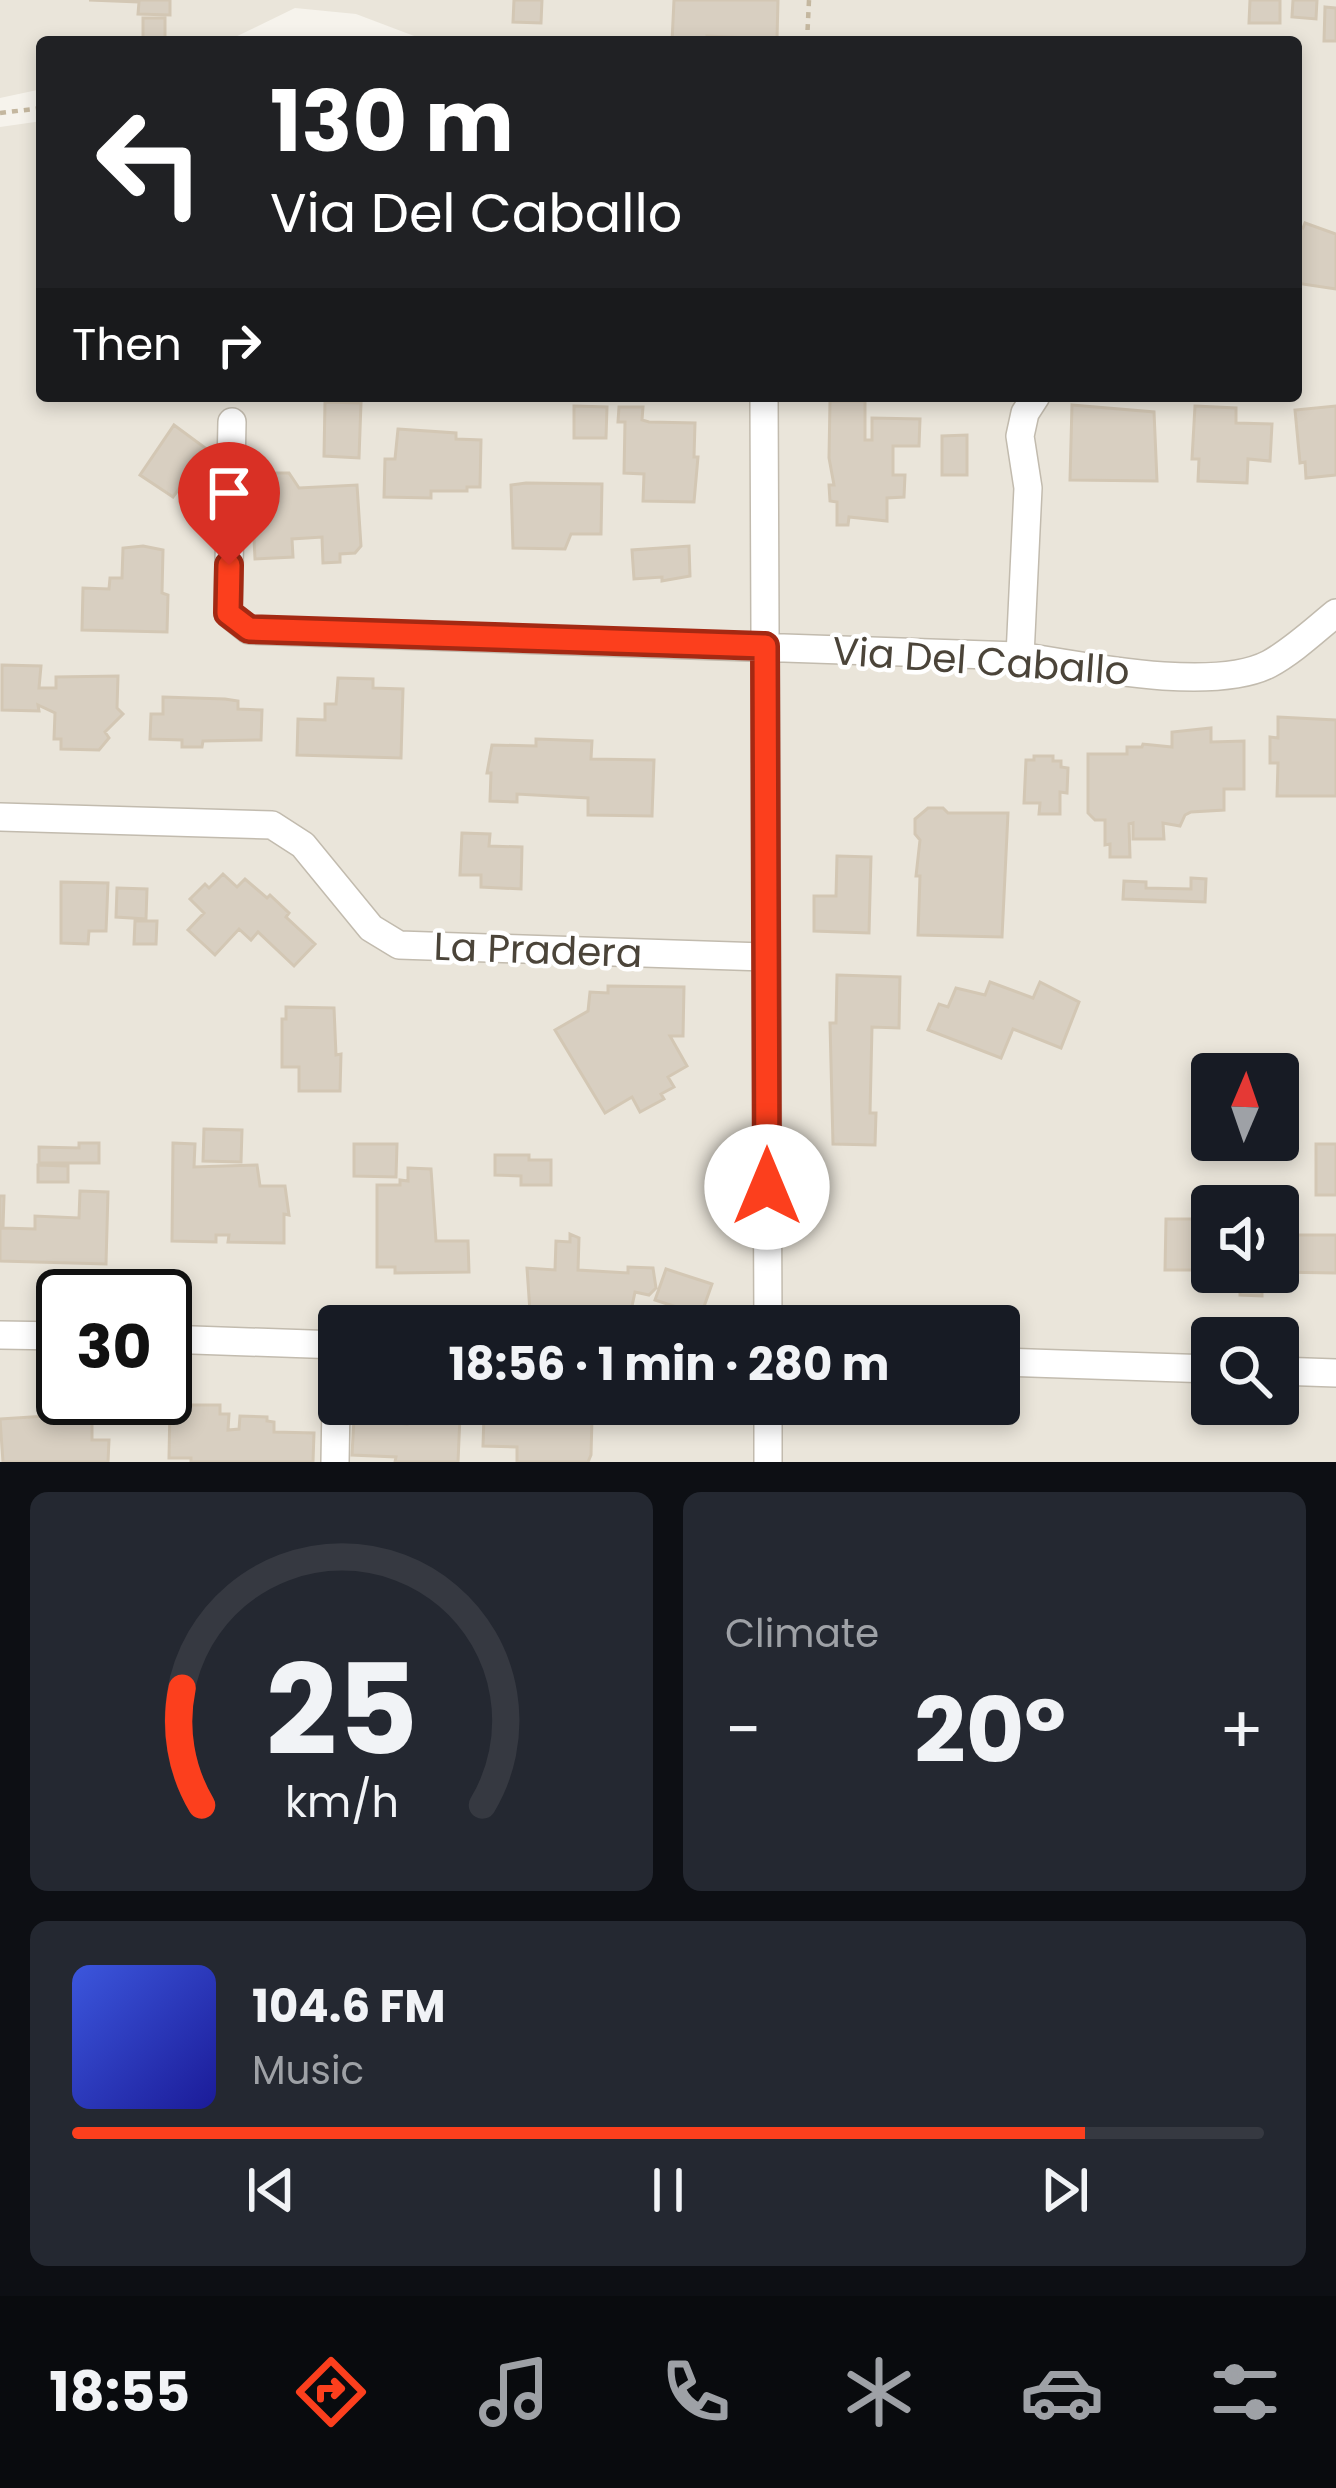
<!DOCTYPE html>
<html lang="en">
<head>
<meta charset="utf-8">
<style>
	body { margin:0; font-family:Poppins,sans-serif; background:#242831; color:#f1f3f6; height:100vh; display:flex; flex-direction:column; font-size:45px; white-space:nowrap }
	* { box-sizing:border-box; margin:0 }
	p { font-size:39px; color:#9ea1a6 }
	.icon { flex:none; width:66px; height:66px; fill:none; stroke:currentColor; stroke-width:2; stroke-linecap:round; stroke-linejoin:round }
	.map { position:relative; height:1462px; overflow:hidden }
	.side { display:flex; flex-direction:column; gap:30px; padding:30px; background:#0d0f14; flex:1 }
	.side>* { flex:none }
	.top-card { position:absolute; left:36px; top:36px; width:1266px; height:366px; border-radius:12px; box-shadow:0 6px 18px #0003; background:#202124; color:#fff; overflow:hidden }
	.needle { width:78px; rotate:2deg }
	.fabs { position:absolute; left:1191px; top:1053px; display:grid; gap:24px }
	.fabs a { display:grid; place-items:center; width:108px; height:108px; border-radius:12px; background:#171b24; box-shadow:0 6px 18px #0003; font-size:60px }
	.speed { position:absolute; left:36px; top:1269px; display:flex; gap:24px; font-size:60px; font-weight:700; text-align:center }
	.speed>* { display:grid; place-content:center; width:156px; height:156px; border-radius:50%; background:#171b24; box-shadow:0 6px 18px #0003; line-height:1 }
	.speed .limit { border:6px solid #111; border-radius:18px; background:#fff; color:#111 }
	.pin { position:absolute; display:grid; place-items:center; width:102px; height:102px; color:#fff; margin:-123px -51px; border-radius:50% 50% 50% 0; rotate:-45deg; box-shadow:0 0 12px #0007 }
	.pin .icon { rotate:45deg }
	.me { position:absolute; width:132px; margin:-66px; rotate:0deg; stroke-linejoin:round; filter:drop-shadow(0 0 9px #0008) }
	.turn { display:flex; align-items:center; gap:42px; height:252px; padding:0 36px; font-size:54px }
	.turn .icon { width:156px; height:156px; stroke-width:2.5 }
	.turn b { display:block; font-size:84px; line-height:102px }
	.then { display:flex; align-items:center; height:114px; padding:0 36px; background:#0003; gap:24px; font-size:45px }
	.big { font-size:90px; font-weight:700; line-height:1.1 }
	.side .card { flex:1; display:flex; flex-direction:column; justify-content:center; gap:18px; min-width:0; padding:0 42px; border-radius:18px; background:#242831 }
	.side .dial { align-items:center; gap:0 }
	.dial svg { height:312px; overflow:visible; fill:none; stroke:#363941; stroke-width:7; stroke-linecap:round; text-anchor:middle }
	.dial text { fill:#f1f3f6; stroke:none }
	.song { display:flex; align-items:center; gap:36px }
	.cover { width:144px; height:144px; border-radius:18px; background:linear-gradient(135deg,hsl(230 70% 55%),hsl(240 70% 35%)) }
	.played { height:12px; border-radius:6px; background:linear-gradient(90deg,#fc3f1d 85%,#363941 85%) }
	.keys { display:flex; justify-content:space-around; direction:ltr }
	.heat { display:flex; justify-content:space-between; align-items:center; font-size:66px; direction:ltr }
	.side .tiles { flex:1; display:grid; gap:30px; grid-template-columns:1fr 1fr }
	.card:last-child { grid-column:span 2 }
	.trip { position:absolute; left:318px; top:1305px; width:702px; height:120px; border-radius:12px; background:#171b24; box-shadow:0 6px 18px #0003; font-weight:700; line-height:120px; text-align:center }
	.tabs { display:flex; height:192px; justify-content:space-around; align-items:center; background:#090b0e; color:#9ea1a6 }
	.tabs .icon { width:84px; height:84px }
	.tabs .current { color:#fc3f1d }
	.tabs b { font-size:54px; color:#f1f3f6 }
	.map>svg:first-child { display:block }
	.residential { fill:#eae5da; fill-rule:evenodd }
	.building { fill:#d8cfc1; stroke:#d3c7b4; stroke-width:3 }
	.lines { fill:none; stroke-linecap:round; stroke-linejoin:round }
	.minor-casing { stroke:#c2bbae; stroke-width:30 }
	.path { stroke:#c4b79f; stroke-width:4.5; stroke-dasharray:6 6; stroke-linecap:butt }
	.minor { stroke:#fff; stroke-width:27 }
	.route-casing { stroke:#a42913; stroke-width:30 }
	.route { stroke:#fc3f1d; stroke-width:21 }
	.labels { text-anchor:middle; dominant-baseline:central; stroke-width:9; stroke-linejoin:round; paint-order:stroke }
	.street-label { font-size:39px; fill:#4b4439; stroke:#fff }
</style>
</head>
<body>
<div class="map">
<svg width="1336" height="1462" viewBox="0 0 1336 1462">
	<rect width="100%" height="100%" fill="#f6f3ec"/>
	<path class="residential" d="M0,0H1336V1462H0V127L42,121V396H1296V42H430L356,14L295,8L225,42H42V89L0,98ZM1212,1074H1278V1140H1212ZM1212,1206H1278V1272H1212ZM63,1296H165V1398H63ZM339,1326H999V1404H339ZM1212,1338H1278V1404H1212Z"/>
	<path class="building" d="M89,0H170V15L138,14L139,2Z
		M514,0H542L541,23L513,22Z
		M674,0H778L777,39L707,36V42H672Z
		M1250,0H1280V23H1249Z
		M1293,0H1317L1316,19L1292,17Z
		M1325,7L1336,8V41H1324Z
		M143,18H165V39H143Z
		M1305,223L1336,234V289L1296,283V226L1303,228Z
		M830,401H865V440H872V418L920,419L919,446H893V475H905L904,497L887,498V521L849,517L848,525H837V502L830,501L829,485H834L829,458Z
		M325,402L361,403L359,458L324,456Z
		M1072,405L1154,412L1157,481L1070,480Z
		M574,406L607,407L606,438H574Z
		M1195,406L1236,408V423L1272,424L1270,461L1248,459L1247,483L1198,481L1199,459H1192Z
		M1336,406V475L1306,478L1305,462L1300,463L1295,410Z
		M619,407H643L642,420L649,422L695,423L694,457H698L694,502L643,501L644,474L624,473L625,422H618Z
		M174,425L208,450L173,497L140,475Z
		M398,429L456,433V439L481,440L480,487H467V491H431V498L384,497L385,459H395Z
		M967,435V475H942V436Z
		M263,473H289L299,488L357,485L361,546L355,553L340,554V562L323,563L322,537L292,539L293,557L255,559L253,518L259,519L257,485Z
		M526,483L602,484L601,534H571L565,549L513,548L511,485Z
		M143,546L163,550L162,593L168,595L167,632L82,630L83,588L109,589L110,578H122L123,548Z
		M689,546L690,576L662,581V577L634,579L632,550Z
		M2,665L41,666L39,688H56V677L118,676L117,708L123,714L105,732L109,738L99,750L61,749V739H54L55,713L38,705L39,711L2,710Z
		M338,678L373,679V688L403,689L401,758L297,755L298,719L325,720V704H336Z
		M163,697L225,699L238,701V709L262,710L261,740L203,741L202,747H182V740L150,739L151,714H163Z
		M1278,717L1336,720V796H1277L1278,763H1270V737L1278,738Z
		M1211,728V742L1244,741V789H1224V810L1191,812L1185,815L1180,826L1163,823L1164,839H1133V823L1129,824L1130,857H1110V844L1105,845V820H1095L1088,813V754H1127V747H1142L1143,744L1172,747V732Z
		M536,739L592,741L591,759L654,760L652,816L588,815V798L517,794V802L490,801L491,773H487L492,745L536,746Z
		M1034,756H1053V761H1061V767L1068,768L1067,793L1060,792V814H1039L1040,803H1024L1026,760H1034Z
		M928,808H943L948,813H1008L1002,937L918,935L920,876H916L920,840L915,834V819Z
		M462,833L490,834L489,846L522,847L521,889L481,887V875H460Z
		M837,856L871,857L869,933L814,931V896H836Z
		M223,874L237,887L245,879L267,898L270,895L289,913L286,917L315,944L294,966L258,932L251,940L239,929L215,955L188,930L204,913L190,899L205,884L209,888Z
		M1191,878L1206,879L1205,902L1123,899L1124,881L1146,882V888L1191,889Z
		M61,882L108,883L106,931H89L88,944L61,943Z
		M117,888L147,889L146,919L116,917Z
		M135,921H157L156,944H134Z
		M837,975L900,977L899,1028L872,1027L870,1113H876L875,1145L833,1144L830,1023H836Z
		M990,982L1033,998L1040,982L1079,1002L1061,1048L1013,1029L1001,1058L928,1030L939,1004L948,1007L956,988L985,995Z
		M608,986L684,987L683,1036H670L687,1066L668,1077L674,1087L661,1094L664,1099L640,1112L632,1097L605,1113L555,1030L588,1011L590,992L608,993Z
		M286,1007L334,1008L336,1055L341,1054L340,1091H299V1067H282V1019H286Z
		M204,1129L242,1130L241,1162L203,1161Z
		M79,1143H99V1163H39V1147L79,1148Z
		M173,1143L195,1144L194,1167L257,1165L260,1186H285L289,1215L284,1214V1243L228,1242L229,1235H216V1242L172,1241Z
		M354,1144H397L396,1177L354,1176Z
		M1316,1144H1336V1195H1316Z
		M495,1155H529V1160H551V1185H521V1176L495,1175Z
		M38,1165L68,1166V1182H38Z
		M408,1168L431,1169L436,1241H468L469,1272L395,1273V1267H377V1185H400V1180L408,1181Z
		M80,1191L108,1192L106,1264L0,1261V1196H4L3,1228L35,1229V1216L79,1218Z
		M1278,1218H1297V1235H1336V1273L1276,1272Z
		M1166,1219H1212V1270H1165Z
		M570,1234L579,1238L578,1270L628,1273V1267L653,1268L656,1288L649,1295L635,1292L631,1311L603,1310L602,1318L589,1317L590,1310L530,1312L527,1268L555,1270L556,1241L570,1242Z
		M666,1269L712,1284L701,1315L655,1300Z
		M1220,1272H1262V1296L1240,1295V1288H1220Z
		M170,1405H220V1414H229L228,1430L239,1429L240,1416L267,1417V1421L274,1422V1432L314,1433L313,1462H191V1458H169Z
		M92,1413V1440H109L108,1462H3L0,1419Z
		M407,1413L460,1416L458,1462H395L396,1457L352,1455L354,1418L407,1424Z
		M484,1415L592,1418L591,1455L588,1462H517V1447L483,1446Z"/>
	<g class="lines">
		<defs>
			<path id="minor" d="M764,396L768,1326
				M232,422L228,613L249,630L1020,656C1083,666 1213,693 1269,664C1293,651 1315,630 1336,613
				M1020,656L1028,488L1020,436L1025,413L1036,396
				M0,817L272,825L303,845L371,928L399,945L765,957
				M0,1335L63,1336
				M165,1339L339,1345
				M999,1362L1212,1369
				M1278,1371L1336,1373
				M768,1404V1462
				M335,1462L337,1345"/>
		</defs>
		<use href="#minor" class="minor-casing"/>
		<path class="path" d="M807,42L809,0
			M0,113L42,108"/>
		<use href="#minor" class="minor"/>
	</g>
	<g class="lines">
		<defs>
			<path id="route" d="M229,565L228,613L249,629L765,646L767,1187"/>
		</defs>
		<use href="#route" class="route-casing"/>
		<use href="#route" class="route"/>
	</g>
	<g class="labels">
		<g class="street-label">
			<text transform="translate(981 661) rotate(4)">Via Del Caballo</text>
			<text transform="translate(538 950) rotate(2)">La Pradera</text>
		</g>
	</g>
</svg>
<div class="fabs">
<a><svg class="needle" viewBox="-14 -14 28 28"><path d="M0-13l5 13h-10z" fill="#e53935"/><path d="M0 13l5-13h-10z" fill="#9ea1a6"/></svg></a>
<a><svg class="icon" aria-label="sound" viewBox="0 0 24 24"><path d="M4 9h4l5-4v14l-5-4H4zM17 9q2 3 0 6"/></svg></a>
<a><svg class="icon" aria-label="search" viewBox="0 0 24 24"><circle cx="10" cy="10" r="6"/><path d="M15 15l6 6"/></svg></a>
</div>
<div class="speed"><div class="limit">30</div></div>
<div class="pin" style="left:229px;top:565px;background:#d93025"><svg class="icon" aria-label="arrive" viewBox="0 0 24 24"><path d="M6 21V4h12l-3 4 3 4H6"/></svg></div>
<svg class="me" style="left:767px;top:1187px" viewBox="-20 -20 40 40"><circle r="19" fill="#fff"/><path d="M0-13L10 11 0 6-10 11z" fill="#fc3f1d"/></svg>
<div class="trip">18:56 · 1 min · 280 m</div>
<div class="top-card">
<div class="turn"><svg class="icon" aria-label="left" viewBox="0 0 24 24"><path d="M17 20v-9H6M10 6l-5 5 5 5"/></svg><div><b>130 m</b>Via Del Caballo</div></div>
<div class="then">Then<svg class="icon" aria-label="right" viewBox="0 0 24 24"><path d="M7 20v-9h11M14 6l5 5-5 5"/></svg></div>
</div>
</div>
<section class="side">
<div class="tiles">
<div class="card dial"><svg viewBox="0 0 100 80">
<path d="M14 69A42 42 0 1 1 86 69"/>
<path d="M14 69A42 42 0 0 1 9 39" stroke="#fc3f1d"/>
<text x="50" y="56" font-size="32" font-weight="700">25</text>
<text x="50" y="72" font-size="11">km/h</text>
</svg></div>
<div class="card"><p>Climate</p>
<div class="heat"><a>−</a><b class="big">20°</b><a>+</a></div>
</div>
<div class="card">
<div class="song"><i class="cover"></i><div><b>104.6 FM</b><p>Music</p></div></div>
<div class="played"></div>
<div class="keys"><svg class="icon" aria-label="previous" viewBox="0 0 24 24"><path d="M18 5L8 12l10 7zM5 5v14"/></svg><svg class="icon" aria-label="pause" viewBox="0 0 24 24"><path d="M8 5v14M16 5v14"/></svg><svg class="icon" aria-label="next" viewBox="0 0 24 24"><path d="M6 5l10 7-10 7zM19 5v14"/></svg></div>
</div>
</div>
</section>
<nav class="tabs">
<b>18:55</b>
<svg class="icon current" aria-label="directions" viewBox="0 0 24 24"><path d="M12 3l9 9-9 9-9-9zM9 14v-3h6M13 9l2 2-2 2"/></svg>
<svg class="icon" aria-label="music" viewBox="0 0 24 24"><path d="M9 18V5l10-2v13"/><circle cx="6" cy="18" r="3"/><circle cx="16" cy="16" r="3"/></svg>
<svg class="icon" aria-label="phone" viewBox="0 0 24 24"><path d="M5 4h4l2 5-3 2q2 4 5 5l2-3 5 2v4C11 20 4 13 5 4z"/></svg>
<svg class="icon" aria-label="climate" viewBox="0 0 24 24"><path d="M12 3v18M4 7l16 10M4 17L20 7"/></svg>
<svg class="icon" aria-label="car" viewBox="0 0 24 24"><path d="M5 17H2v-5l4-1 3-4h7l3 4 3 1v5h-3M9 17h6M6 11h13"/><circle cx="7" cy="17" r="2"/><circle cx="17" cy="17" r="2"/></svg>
<svg class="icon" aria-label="filters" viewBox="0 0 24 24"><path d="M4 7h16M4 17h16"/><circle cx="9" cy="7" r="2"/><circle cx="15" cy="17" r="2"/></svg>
</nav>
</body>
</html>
